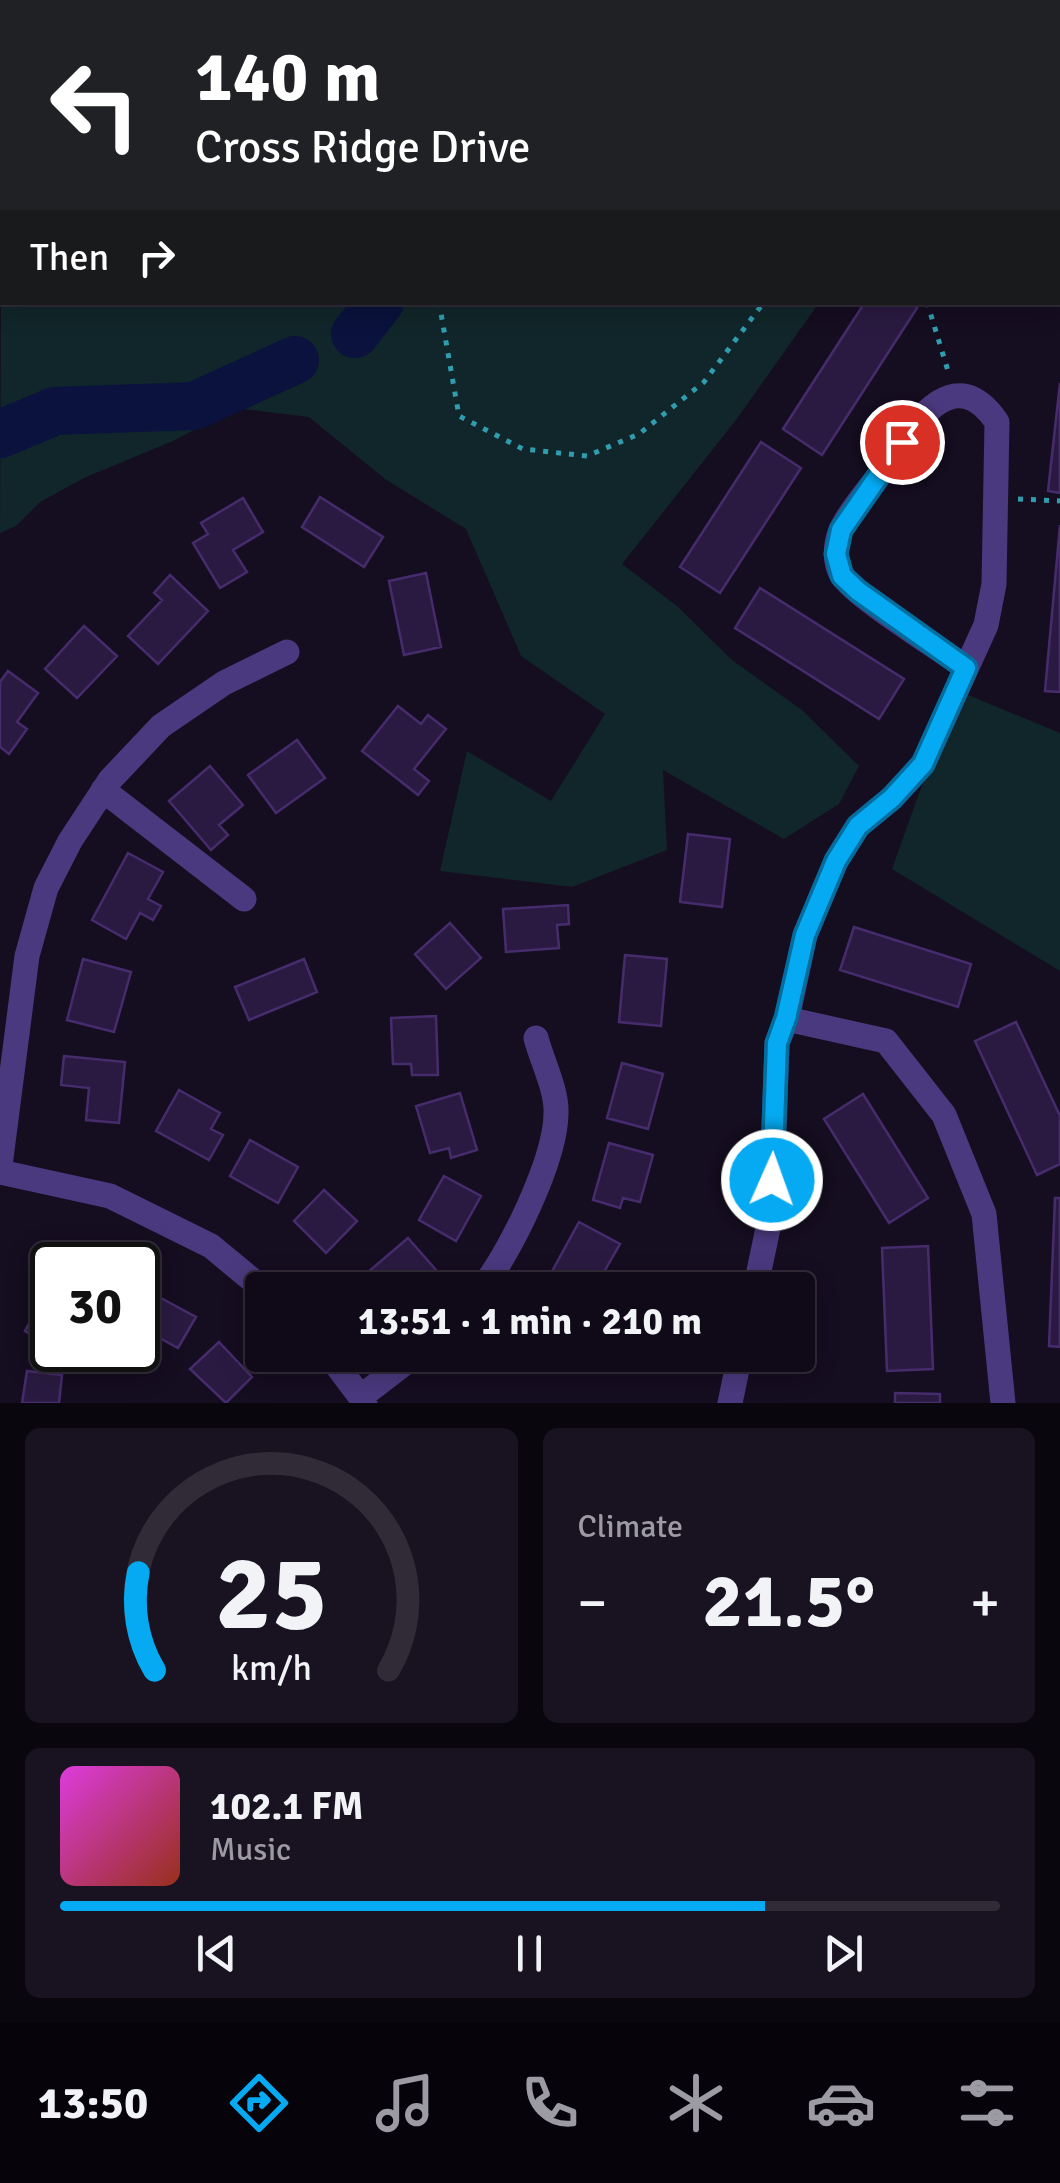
<!DOCTYPE html>
<html lang="en">
<head>
<meta charset="utf-8">
<style>
	body { margin:0; font-family:Signika,sans-serif; background:#191321; color:#f1f3f6; height:100vh; display:flex; flex-direction:column; font-size:38px; white-space:nowrap }
	* { box-sizing:border-box; margin:0 }
	p { font-size:32px; color:#9c9aa2 }
	.icon { flex:none; width:55px; height:55px; fill:none; stroke:currentColor; stroke-width:2; stroke-linecap:round; stroke-linejoin:round }
	.map { position:relative; height:1403px; overflow:hidden }
	.details { display:flex; flex-direction:column; gap:25px; padding:25px; background:#09060d; flex:1 }
	.details>* { flex:none }
	.banner { position:absolute; left:0px; top:0px; width:1060px; height:305px; box-shadow:0 5px 25px #0003,0 0 0 2px #302b37; background:#202124; color:#fff; overflow:hidden }
	.speed { position:absolute; left:30px; top:1242px; display:flex; gap:20px; font-size:50px; font-weight:700; text-align:center }
	.speed>* { display:grid; place-content:center; width:130px; height:130px; border-radius:50%; background:#100a18; box-shadow:0 5px 25px #0003,0 0 0 2px #302b37; line-height:1 }
	.speed .limit { border:5px solid #111; border-radius:15px; background:#fff; color:#111 }
	.pin { position:absolute; display:grid; place-items:center; width:85px; height:85px; color:#fff; margin:-42px; border:5px solid #fff; border-radius:50%; box-shadow:0 2px 10px #0007 }
	.me { position:absolute; width:110px; margin:-55px; rotate:2deg; stroke-linejoin:round; filter:drop-shadow(0 0 8px #0008) }
	.turn { display:flex; align-items:center; gap:35px; height:210px; padding:0 30px; font-size:45px }
	.turn .icon { width:130px; height:130px; stroke-width:2.5 }
	.turn b { display:block; font-size:70px; line-height:85px }
	.then { display:flex; align-items:center; height:95px; padding:0 30px; background:#0003; gap:20px; font-size:38px }
	.big { font-size:75px; font-weight:700; line-height:1.1 }
	.details .tile { flex:1; display:flex; flex-direction:column; justify-content:center; gap:15px; min-width:0; padding:0 35px; border-radius:15px; background:#191321 }
	.details .dial { align-items:center; gap:0 }
	.dial svg { height:260px; overflow:visible; fill:none; stroke:#302b37; stroke-width:7; stroke-linecap:round; text-anchor:middle }
	.dial text { fill:#f1f3f6; stroke:none }
	.song { display:flex; align-items:center; gap:30px }
	.cover { width:120px; height:120px; border-radius:15px; background:linear-gradient(135deg,hsl(300 70% 55%),hsl(10 70% 35%)) }
	.played { height:10px; border-radius:5px; background:linear-gradient(90deg,#05aaf2 75%,#302b37 75%) }
	.keys { display:flex; justify-content:space-around; direction:ltr }
	.heat { display:flex; justify-content:space-between; align-items:center; font-size:55px; direction:ltr }
	.details .tiles { flex:1; display:grid; gap:25px; grid-template-columns:1fr 1fr }
	.tile:last-child { grid-column:span 2 }
	.trip { position:absolute; left:245px; top:1272px; width:570px; height:100px; border-radius:10px; background:#100a18; box-shadow:0 5px 25px #0003,0 0 0 2px #302b37; font-weight:700; line-height:100px; text-align:center }
	.dock { display:flex; height:160px; justify-content:space-around; align-items:center; background:#06040a; color:#9c9aa2 }
	.dock .icon { width:70px; height:70px }
	.dock .current { color:#05aaf2 }
	.dock b { font-size:45px; color:#f1f3f6 }
	.map>svg:first-child { display:block }
	.green { fill:#11262a }
	.water { fill:#0a123d }
	.lines { fill:none; stroke-linecap:round; stroke-linejoin:round }
	.stream { stroke:#0a123d; stroke-width:8 }
	.river { stroke:#0a123d; stroke-width:48 }
	.building { fill:#2a1a41; stroke:#462c6c; stroke-width:2.5 }
	.path { stroke:#309daf; stroke-width:5; stroke-dasharray:5 8; stroke-linecap:butt }
	.minor { stroke:#4a397e; stroke-width:25 }
	.route-casing { stroke:#036e9d; stroke-width:25 }
	.route { stroke:#05aaf2; stroke-width:18 }
</style>
</head>
<body>
<div class="map">
<svg width="1060" height="1403" viewBox="0 0 1060 1403">
	<rect width="100%" height="100%" fill="#150d20"/>
	<path class="green" d="M2,36V302L819,303L736,420L622,564L677,606L732,660L802,710L859,766L839,804L784,839L663,770L667,850L572,887L440,871L467,751L551,801L605,714L521,656L466,529L385,479L309,417L236,408L173,441L86,477L40,502L16,526L0,533Z
		M956,690L1060,733V971L892,869Z"/>
	<path class="water" d="M576,0H1045L576,2Z"/>
	<g class="lines">
		<path class="stream" d="M0,284L2,285"/>
		<path class="river" d="M355,334L380,302
			M0,434L55,411L194,406L295,360"/>
	</g>
	<path class="building" d="M133,0H217L219,2H129Z
		M253,0H356L367,2H253Z
		M1058,231H1060V279H1058Z
		M865,302H909L917,308L822,455L783,429Z
		M1060,383V493L1048,491Z
		M761,442L801,468L720,593L680,567Z
		M320,497L383,537L364,567L302,527Z
		M243,498L263,532L233,550L247,572L220,588L193,543L208,534L201,523Z
		M1060,525V692L1045,691Z
		M426,573L441,647L404,655L389,581Z
		M170,575L208,611L158,664L128,636L162,600L154,593Z
		M760,588L904,679L879,719L735,628Z
		M84,626L117,656L77,698L45,669Z
		M8,671L38,693L17,722L27,729L9,754L0,747V682Z
		M398,706L421,724L428,715L446,729L414,769L429,781L418,795L362,751Z
		M297,740L325,778L276,813L248,775Z
		M210,766L243,805L219,825L228,835L211,850L169,801Z
		M688,834L730,839L722,907L680,902Z
		M128,853L163,872L148,899L161,906L153,920L140,913L126,939L92,920Z
		M568,905L569,924L557,925L559,948L506,952L503,909Z
		M450,923L481,958L446,989L415,954Z
		M854,927L971,964L958,1007L840,970Z
		M625,955L667,959L661,1026L619,1022Z
		M83,959L131,972L114,1032L67,1020Z
		M304,959L317,992L249,1020L235,987Z
		M436,1016L438,1075H412L411,1064H393L391,1018Z
		M1016,1022L1060,1116V1164L1037,1175L975,1041Z
		M64,1056L125,1062L119,1123L86,1120L89,1088L61,1085Z
		M622,1063L663,1074L648,1129L607,1118Z
		M179,1090L220,1113L211,1129L223,1135L209,1160L156,1131Z
		M460,1093L477,1150L451,1158L449,1148L430,1153L416,1106Z
		M863,1094L928,1198L889,1223L824,1119Z
		M250,1140L298,1167L278,1203L230,1176Z
		M609,1143L653,1155L640,1202L623,1198L620,1208L593,1200Z
		M444,1176L481,1196L456,1241L419,1220Z
		M324,1190L357,1221L326,1253L294,1221Z
		M1055,1198H1060V1347L1049,1346Z
		M579,1222L620,1244L597,1284L584,1277L577,1290L550,1275Z
		M408,1238L437,1271L414,1290H360L354,1284Z
		M928,1246L933,1369L887,1371L882,1248Z
		M52,1282V1346L25,1331Z
		M146,1290L196,1317L178,1348L138,1326V1306Z
		M219,1342L252,1377L226,1403L190,1369Z
		M561,1355L553,1369L539,1362L534,1371L509,1356Z
		M27,1371L62,1375L59,1403H22Z
		M895,1393L940,1394V1403H895Z"/>
	<g class="lines">
		<path class="path" d="M532,2L534,0
			M1058,98L1060,99
			M0,139L2,133
			M439,302L459,416L523,449L587,456L639,434L704,382L764,302
			M927,302L948,371
			M1018,499L1060,501"/>
		<path class="minor" d="M34,2L38,0
			M0,20L2,19
			M103,790L244,899
			M787,1019L886,1041L944,1115L984,1214L1003,1403
			M0,1166L27,956L46,888L70,841L110,780L161,726L224,683L287,652
			M0,1172L110,1196L211,1246L264,1290
			M480,1290C509,1256 556,1159 556,1113C557,1090 542,1061 536,1038
			M755,1290L771,1214L777,1043L787,1019L805,935L836,861L858,826L892,798L923,764L986,625L994,584L997,422C950,354 908,435 881,473C868,491 850,510 841,530C835,544 834,563 842,575C854,596 942,650 966,668
			M329,1355L365,1403
			M362,1396L415,1355
			M730,1403L740,1355"/>
	</g>
	<g class="lines">
		<defs>
			<path id="route" d="M772,1180L777,1043L786,1018L805,935L836,861L858,826L892,798L923,764L966,668L858,591L842,576L836,554L841,530L902,442"/>
		</defs>
		<use href="#route" class="route-casing"/>
		<use href="#route" class="route"/>
	</g>
</svg>
<div class="speed"><div class="limit">30</div></div>
<div class="pin" style="left:902px;top:442px;background:#d93025"><svg class="icon" aria-label="arrive" viewBox="0 0 24 24"><path d="M6 21V4h12l-3 4 3 4H6"/></svg></div>
<svg class="me" style="left:772px;top:1180px" viewBox="-20 -20 40 40"><circle r="17" fill="#05aaf2" stroke="#fff" stroke-width="3"/><path d="M0-11L8 9 0 5-8 9z" fill="#fff"/></svg>
<div class="trip">13:51 · 1 min · 210 m</div>
<div class="banner">
<div class="turn"><svg class="icon" aria-label="left" viewBox="0 0 24 24"><path d="M17 20v-9H6M10 6l-5 5 5 5"/></svg><div><b>140 m</b>Cross Ridge Drive</div></div>
<div class="then">Then<svg class="icon" aria-label="right" viewBox="0 0 24 24"><path d="M7 20v-9h11M14 6l5 5-5 5"/></svg></div>
</div>
</div>
<section class="details">
<div class="tiles">
<div class="tile dial"><svg viewBox="0 0 100 80">
<path d="M14 69A42 42 0 1 1 86 69"/>
<path d="M14 69A42 42 0 0 1 9 39" stroke="#05aaf2"/>
<text x="50" y="56" font-size="32" font-weight="700">25</text>
<text x="50" y="72" font-size="11">km/h</text>
</svg></div>
<div class="tile"><p>Climate</p>
<div class="heat"><a>−</a><b class="big">21.5°</b><a>+</a></div>
</div>
<div class="tile">
<div class="song"><i class="cover"></i><div><b>102.1 FM</b><p>Music</p></div></div>
<div class="played"></div>
<div class="keys"><svg class="icon" aria-label="previous" viewBox="0 0 24 24"><path d="M18 5L8 12l10 7zM5 5v14"/></svg><svg class="icon" aria-label="pause" viewBox="0 0 24 24"><path d="M8 5v14M16 5v14"/></svg><svg class="icon" aria-label="next" viewBox="0 0 24 24"><path d="M6 5l10 7-10 7zM19 5v14"/></svg></div>
</div>
</div>
</section>
<nav class="dock">
<b>13:50</b>
<svg class="icon current" aria-label="directions" viewBox="0 0 24 24"><path d="M12 3l9 9-9 9-9-9zM9 14v-3h6M13 9l2 2-2 2"/></svg>
<svg class="icon" aria-label="music" viewBox="0 0 24 24"><path d="M9 18V5l10-2v13"/><circle cx="6" cy="18" r="3"/><circle cx="16" cy="16" r="3"/></svg>
<svg class="icon" aria-label="phone" viewBox="0 0 24 24"><path d="M5 4h4l2 5-3 2q2 4 5 5l2-3 5 2v4C11 20 4 13 5 4z"/></svg>
<svg class="icon" aria-label="climate" viewBox="0 0 24 24"><path d="M12 3v18M4 7l16 10M4 17L20 7"/></svg>
<svg class="icon" aria-label="car" viewBox="0 0 24 24"><path d="M5 17H2v-5l4-1 3-4h7l3 4 3 1v5h-3M9 17h6M6 11h13"/><circle cx="7" cy="17" r="2"/><circle cx="17" cy="17" r="2"/></svg>
<svg class="icon" aria-label="filters" viewBox="0 0 24 24"><path d="M4 7h16M4 17h16"/><circle cx="9" cy="7" r="2"/><circle cx="15" cy="17" r="2"/></svg>
</nav>
</body>
</html>
